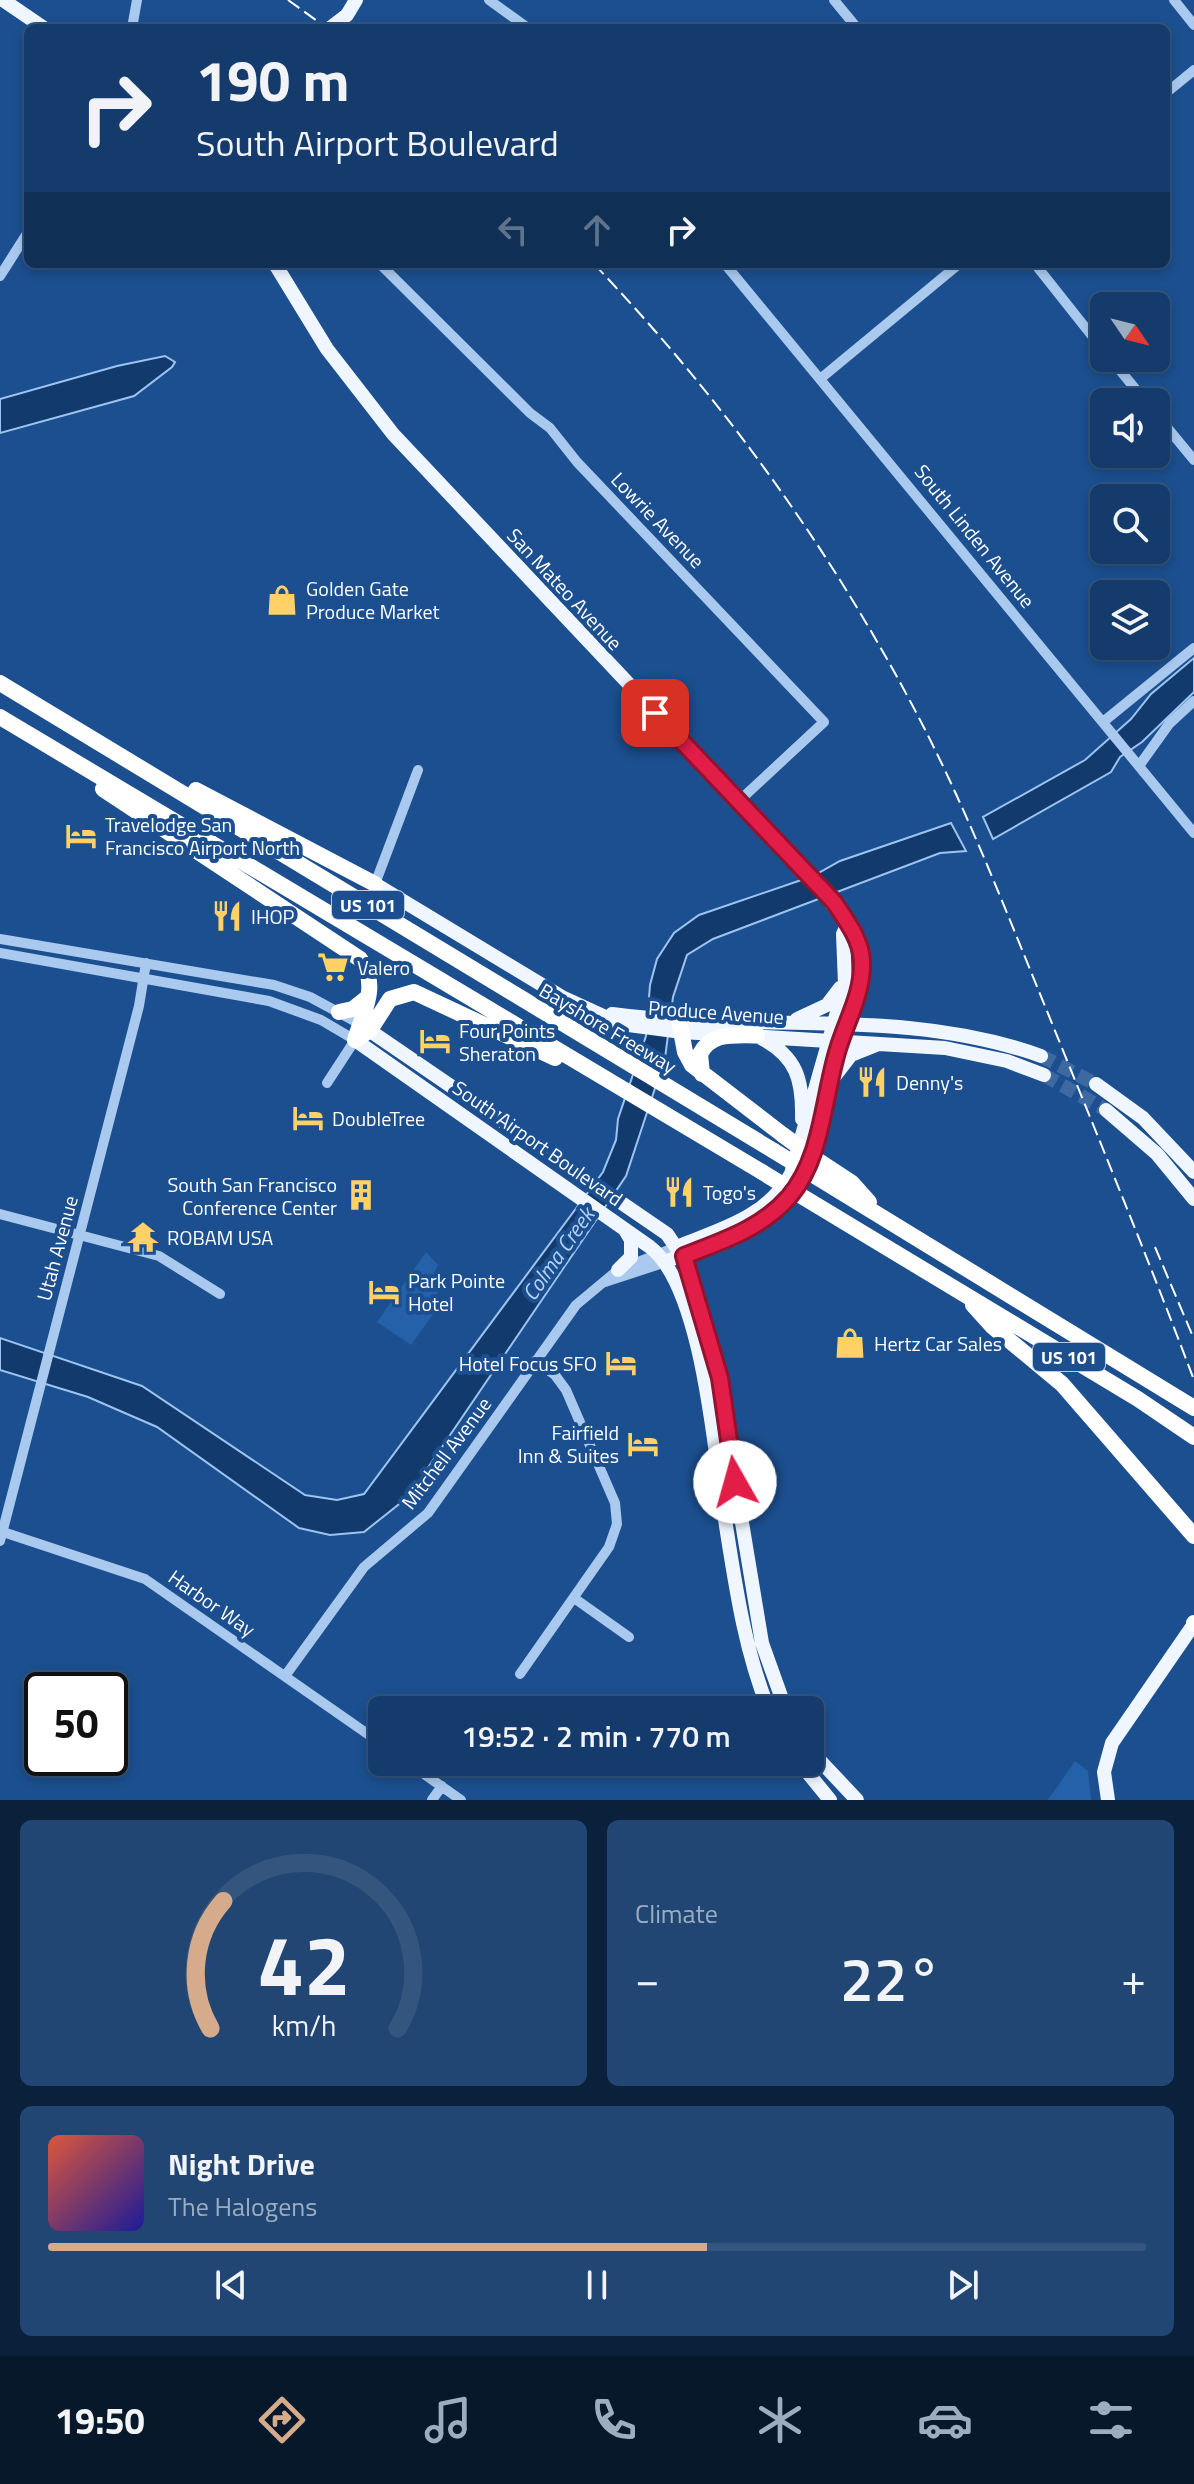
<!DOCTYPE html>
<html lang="en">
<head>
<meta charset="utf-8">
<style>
	body { margin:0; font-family:"Titillium Web",sans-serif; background:#214673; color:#f1f3f6; height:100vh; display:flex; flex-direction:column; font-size:30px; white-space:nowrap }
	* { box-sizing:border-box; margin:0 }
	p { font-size:26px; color:#9dadc1 }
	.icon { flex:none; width:44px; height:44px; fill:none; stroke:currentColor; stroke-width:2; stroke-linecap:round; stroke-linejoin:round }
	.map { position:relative; height:1800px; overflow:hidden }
	.panel { display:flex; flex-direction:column; gap:20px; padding:20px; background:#0b203b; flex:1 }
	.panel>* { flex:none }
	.banner { position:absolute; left:24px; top:24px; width:1146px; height:244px; border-radius:12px; box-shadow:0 4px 12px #0003,0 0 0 2px #33557e; background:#143b6b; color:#f1f3f6; overflow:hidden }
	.needle { width:52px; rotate:125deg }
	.controls { position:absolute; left:1090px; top:292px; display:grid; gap:16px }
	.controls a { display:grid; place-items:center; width:80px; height:80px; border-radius:12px; background:#143b6b; box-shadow:0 4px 12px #0003,0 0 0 2px #33557e; font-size:40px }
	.speed { position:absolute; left:24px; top:1672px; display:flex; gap:16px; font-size:40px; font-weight:700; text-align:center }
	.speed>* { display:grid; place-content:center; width:104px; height:104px; border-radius:50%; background:#143b6b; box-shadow:0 4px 12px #0003,0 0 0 2px #33557e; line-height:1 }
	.speed .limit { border:4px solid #111; border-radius:12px; background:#fff; color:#111 }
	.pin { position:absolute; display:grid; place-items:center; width:68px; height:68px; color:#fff; margin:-34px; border-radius:16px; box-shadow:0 4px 12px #0006 }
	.me { position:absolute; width:88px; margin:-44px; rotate:353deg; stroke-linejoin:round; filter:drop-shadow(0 0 6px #0008) }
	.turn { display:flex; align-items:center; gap:28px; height:168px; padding:0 40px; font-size:36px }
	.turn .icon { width:104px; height:104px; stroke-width:2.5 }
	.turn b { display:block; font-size:56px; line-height:68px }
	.lanes { display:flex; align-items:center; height:76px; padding:0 40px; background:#0003; justify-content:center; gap:40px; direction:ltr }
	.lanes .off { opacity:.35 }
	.big { font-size:60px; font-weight:600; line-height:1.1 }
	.panel .widget { flex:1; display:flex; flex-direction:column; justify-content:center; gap:12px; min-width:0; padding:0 28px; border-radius:12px; background:#214673 }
	.panel .dial { align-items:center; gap:0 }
	.dial svg { height:208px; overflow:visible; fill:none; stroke:#33557e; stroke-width:7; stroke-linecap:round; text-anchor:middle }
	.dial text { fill:#f1f3f6; stroke:none }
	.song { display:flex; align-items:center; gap:24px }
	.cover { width:96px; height:96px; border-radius:12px; background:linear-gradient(135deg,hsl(10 70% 55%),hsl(240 70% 35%)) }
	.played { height:8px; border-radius:4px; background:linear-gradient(90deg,#d6ab8b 60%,#33557e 60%) }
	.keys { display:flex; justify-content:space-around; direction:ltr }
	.heat { display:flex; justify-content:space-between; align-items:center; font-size:44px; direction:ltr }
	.panel .tiles { flex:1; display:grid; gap:20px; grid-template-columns:1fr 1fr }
	.widget:last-child { grid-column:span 2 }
	.trip { position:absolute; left:368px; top:1696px; width:456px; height:80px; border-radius:12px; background:#143b6b; box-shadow:0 4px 12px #0003,0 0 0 2px #33557e; font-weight:600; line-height:80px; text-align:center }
	.menu { display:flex; height:128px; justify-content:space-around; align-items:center; background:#08182b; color:#9dadc1 }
	.menu .icon { width:56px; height:56px }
	.menu .current { color:#d6ab8b }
	.menu b { font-size:36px; color:#f1f3f6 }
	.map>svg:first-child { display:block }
	.green { fill:#2461a8 }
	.water { fill:#123a6d; stroke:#9cc4f0; stroke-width:2 }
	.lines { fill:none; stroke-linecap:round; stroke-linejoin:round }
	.major-tunnel { stroke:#3d69a0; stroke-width:14; stroke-dasharray:14 7; stroke-linecap:butt }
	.minor { stroke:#a9c9ee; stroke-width:10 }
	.major { stroke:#f0f6ff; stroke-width:14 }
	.highway { stroke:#fff; stroke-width:16 }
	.rail { stroke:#fff; stroke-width:2; stroke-dasharray:14 6; stroke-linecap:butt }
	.highway-bridge { stroke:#fff; stroke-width:16 }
	.route-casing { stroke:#92132f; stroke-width:20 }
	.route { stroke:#e11d48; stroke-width:14 }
	.labels { text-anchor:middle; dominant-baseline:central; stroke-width:8; stroke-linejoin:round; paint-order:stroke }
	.shield { fill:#1b4f8f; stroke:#bbcadd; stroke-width:2 }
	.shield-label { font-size:18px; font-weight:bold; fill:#fff }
	.street-label { font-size:20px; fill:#fff; stroke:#1b4f8f }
	.poi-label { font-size:20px; fill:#fff; stroke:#1b4f8f; text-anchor:start }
	.water-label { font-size:22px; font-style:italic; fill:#b5d3f5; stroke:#1b4f8f }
</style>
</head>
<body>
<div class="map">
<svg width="1194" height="1800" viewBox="0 0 1194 1800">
	<rect width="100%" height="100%" fill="#1b4f8f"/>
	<path class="green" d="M426,1252L438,1265L435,1271L445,1278L438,1286L437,1299L441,1303L411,1345L377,1322Z
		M1075,1761L1088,1771L1091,1800H1048Z"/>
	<path class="water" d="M165,356L175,362L172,367L134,396L0,433V399L117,366Z
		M1194,658V692L1142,742L1120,757L1111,772L993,839L983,817L1085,760L1131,719L1151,694Z
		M951,823L966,851L940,853L713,939L687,955L673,997L665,1058L626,1176L408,1497L364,1532L330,1535L299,1528L157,1427L88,1397L0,1370V1338L142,1386L305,1495L337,1500L364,1494L603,1172L616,1140L618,1119L646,1036L650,985L657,959L674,933L699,915L813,876L840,861Z"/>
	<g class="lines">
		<path class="major-tunnel" d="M1041,1056L1096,1084
			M1044,1075L1106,1110"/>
		<path class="minor" d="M489,0L528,28
			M834,0L857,28
			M1174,0L1194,25
			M132,28L137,0
			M1166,93L1194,70
			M380,264L530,413L550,428L577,462L824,722L739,801
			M725,264L1194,833
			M1035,264L1104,351
			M0,276L28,232
			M1110,358L1146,402
			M820,379L959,264
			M1156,414L1194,460
			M1103,722L1194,648
			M1139,766L1169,724L1194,701
			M375,884L418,770
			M0,939L274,985L310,997L360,1024
			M0,953L269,1001L321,1020L355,1040L327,1083
			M0,1214L159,1256L220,1294
			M605,1282L666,1262
			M0,1531L145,1579L382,1744
			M0,1541L139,1006L146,963
			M574,1598L629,1637
			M520,1674L609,1547L617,1524L615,1503L566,1390L555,1375L535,1361
			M285,1676L364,1567L428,1513L576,1305L618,1270L679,1246
			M407,1762L461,1800
			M432,1800L442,1786"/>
		<path class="major" d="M3,0L44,28
			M330,28L347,15L356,0
			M275,264L327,349L393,434L809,875L853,931L862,961L859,993L837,1049L814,1150L801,1181L767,1218L740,1233L667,1261
			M375,884L562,997L621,1024L682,1032L945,1048L1007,1061L1044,1075
			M612,1014C754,1033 903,1006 1041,1056
			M797,1019L827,1005L840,988
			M360,1024L667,1234L688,1265L715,1360L762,1643L786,1710
			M761,1038C797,1057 803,1080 802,1119
			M355,1040L650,1247C701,1286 714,1444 723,1507C734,1575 743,1647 769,1710
			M834,1077L851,1055L876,1045
			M1096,1084L1143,1118L1194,1172
			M1106,1110L1157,1154L1194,1199
			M679,1246C721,1229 767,1217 791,1174L845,984L843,934L847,925
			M618,1270L631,1257V1240L625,1230
			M810,1750L857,1800
			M799,1762L830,1800
			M1108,1800L1104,1772L1112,1743L1194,1624"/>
		<path class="highway" d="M0,683L774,1151
			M0,717L762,1172
			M103,789L360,959C380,984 363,1013 355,1040
			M196,790L375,884
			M339,1012L353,1009L368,997
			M679,1020L685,1052L692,1065L783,1135
			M355,1040L370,1030L390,999L414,992L555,1058
			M702,1074L700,1054C712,1031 735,1036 757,1035
			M817,1160L852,1183L869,1202
			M810,1173L1194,1408
			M798,1194L1138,1399L1194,1437
			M973,1305L992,1326L1062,1384L1194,1536
			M1194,1624V1623"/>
		<path class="rail" d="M288,0L327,28
			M594,264C718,394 824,540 909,699C964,801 1005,909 1049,1016C1098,1137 1148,1258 1194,1380
			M1155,1247L1194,1339"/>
		<path class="highway-bridge" d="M783,1135L817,1160
			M774,1151L810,1173
			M762,1172L798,1194"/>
	</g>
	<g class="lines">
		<defs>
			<path id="route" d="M655,713L834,902C846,920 861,939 862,961C863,994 847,1019 838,1049C823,1097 823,1157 789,1197C761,1229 722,1241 684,1256L720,1378L735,1482"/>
		</defs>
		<use href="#route" class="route-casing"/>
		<use href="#route" class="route"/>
	</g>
	<defs>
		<symbol id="shop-bare" viewBox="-9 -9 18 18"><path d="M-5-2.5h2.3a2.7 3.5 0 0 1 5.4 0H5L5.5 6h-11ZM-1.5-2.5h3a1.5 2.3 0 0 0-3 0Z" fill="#ffd166" stroke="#1b4f8f" stroke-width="2.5" paint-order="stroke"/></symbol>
		<symbol id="hotel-bare" viewBox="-9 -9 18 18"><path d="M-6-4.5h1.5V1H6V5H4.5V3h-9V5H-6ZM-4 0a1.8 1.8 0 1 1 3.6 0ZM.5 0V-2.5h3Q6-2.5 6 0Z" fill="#ffd166" stroke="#1b4f8f" stroke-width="2.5" paint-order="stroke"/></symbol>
		<symbol id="restaurant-bare" viewBox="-9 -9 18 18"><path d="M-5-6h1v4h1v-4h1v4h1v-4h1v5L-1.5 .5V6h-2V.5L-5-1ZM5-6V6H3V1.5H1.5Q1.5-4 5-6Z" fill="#ffd166" stroke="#1b4f8f" stroke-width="2.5" paint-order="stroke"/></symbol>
		<symbol id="supermarket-bare" viewBox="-9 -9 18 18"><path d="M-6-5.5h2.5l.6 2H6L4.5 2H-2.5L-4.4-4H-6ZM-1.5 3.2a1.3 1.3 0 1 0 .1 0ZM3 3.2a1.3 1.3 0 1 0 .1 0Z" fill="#ffd166" stroke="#1b4f8f" stroke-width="2.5" paint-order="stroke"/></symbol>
		<symbol id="building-bare" viewBox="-9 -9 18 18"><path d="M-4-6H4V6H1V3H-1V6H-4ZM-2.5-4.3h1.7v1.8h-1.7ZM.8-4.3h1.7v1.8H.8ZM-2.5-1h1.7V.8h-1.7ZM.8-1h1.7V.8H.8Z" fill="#ffd166" stroke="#1b4f8f" stroke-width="2.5" paint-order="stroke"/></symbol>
		<symbol id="temple-bare" viewBox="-9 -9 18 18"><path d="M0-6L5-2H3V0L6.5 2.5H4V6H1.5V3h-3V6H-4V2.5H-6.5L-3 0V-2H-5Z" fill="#ffd166" stroke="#1b4f8f" stroke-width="2.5" paint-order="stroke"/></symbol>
	</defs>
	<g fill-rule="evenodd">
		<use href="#shop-bare" x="260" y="578" width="44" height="44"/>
		<use href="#hotel-bare" x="59" y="814" width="44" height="44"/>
		<use href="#restaurant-bare" x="205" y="894" width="44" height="44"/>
		<use href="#supermarket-bare" x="311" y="945" width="44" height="44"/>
		<use href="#hotel-bare" x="413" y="1019" width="44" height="44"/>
		<use href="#restaurant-bare" x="850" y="1060" width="44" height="44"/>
		<use href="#hotel-bare" x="286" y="1096" width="44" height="44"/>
		<use href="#restaurant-bare" x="657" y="1170" width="44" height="44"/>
		<use href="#building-bare" x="339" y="1173" width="44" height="44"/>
		<use href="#temple-bare" x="121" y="1215" width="44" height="44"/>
		<use href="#hotel-bare" x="362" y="1270" width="44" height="44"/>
		<use href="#shop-bare" x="828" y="1321" width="44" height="44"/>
		<use href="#hotel-bare" x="599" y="1341" width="44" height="44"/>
		<use href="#hotel-bare" x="621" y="1422" width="44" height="44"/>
	</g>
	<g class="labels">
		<g class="shield">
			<rect x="332" y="891" width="72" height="28" rx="6"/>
			<rect x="1033" y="1343" width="72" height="28" rx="6"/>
		</g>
		<g class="shield-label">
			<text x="368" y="905">US 101</text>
			<text x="1069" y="1357">US 101</text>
		</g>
		<g class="street-label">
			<text transform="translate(658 520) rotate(46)">Lowrie Avenue</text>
			<text transform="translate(975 536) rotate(51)">South Linden Avenue</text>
			<text transform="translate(565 589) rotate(47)">San Mateo Avenue</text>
			<text transform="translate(716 1012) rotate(4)">Produce Avenue</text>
			<text transform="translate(608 1028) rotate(31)">Bayshore Freeway</text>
			<text transform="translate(538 1143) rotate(35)">South Airport Boulevard</text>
			<text transform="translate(57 1248) rotate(-75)">Utah Avenue</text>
			<text transform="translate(446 1453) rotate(-53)">Mitchell Avenue</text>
			<text transform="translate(212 1603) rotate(35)">Harbor Way</text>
		</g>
		<g class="poi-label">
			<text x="306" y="588">Golden Gate<tspan x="306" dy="23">Produce Market</tspan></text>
			<text x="105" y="824">Travelodge San<tspan x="105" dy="23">Francisco Airport North</tspan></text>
			<text x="251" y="916">IHOP</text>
			<text x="357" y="967">Valero</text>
			<text x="459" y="1030">Four Points<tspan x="459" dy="23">Sheraton</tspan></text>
			<text x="896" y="1082">Denny's</text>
			<text x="332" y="1118">DoubleTree</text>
			<text x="337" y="1184" text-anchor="end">South San Francisco<tspan x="337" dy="23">Conference Center</tspan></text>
			<text x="703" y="1192">Togo's</text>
			<text x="167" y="1237">ROBAM USA</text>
			<text x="408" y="1280">Park Pointe<tspan x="408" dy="23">Hotel</tspan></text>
			<text x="874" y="1343">Hertz Car Sales</text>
			<text x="597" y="1363" text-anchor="end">Hotel Focus SFO</text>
			<text x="619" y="1432" text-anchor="end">Fairfield<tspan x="619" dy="23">Inn &amp; Suites</tspan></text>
		</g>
		<g class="water-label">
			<text transform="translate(558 1254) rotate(-55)">Colma Creek</text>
		</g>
	</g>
</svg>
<div class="controls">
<a><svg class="needle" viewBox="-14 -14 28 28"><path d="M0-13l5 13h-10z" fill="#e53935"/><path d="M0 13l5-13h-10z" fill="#9dadc1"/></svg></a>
<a><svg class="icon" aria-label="sound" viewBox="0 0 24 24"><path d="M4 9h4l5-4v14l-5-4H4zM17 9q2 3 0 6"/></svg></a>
<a><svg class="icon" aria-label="search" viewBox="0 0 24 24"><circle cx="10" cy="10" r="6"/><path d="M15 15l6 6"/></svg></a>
<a><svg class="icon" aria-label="layers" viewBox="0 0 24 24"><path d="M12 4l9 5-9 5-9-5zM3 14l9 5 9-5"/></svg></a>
</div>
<div class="speed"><div class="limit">50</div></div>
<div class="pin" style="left:655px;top:713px;background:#d93025"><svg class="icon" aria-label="arrive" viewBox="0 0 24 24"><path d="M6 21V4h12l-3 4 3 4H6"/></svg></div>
<svg class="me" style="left:735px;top:1482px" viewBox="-20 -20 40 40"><circle r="19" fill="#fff"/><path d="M0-13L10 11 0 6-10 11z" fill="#e11d48"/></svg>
<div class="trip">19:52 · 2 min · 770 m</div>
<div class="banner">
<div class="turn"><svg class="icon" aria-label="right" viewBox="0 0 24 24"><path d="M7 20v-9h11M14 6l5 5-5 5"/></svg><div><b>190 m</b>South Airport Boulevard</div></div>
<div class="lanes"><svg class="icon off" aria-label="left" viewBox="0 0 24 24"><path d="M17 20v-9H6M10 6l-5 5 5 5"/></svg><svg class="icon off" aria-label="ahead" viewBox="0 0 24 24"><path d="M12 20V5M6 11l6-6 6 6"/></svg><svg class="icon" aria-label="right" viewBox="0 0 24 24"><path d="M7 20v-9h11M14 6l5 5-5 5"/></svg></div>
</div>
</div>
<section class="panel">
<div class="tiles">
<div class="widget dial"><svg viewBox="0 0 100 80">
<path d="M14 69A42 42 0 1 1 86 69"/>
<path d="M14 69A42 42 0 0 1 19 20" stroke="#d6ab8b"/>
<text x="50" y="56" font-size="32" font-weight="700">42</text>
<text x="50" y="72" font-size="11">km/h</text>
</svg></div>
<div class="widget"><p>Climate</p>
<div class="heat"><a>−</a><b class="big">22°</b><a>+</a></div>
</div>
<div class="widget">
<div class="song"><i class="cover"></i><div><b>Night Drive</b><p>The Halogens</p></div></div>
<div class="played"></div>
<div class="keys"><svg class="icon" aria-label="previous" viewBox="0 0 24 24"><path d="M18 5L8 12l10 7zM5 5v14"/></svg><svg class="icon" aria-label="pause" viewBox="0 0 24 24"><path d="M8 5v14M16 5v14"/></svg><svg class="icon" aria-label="next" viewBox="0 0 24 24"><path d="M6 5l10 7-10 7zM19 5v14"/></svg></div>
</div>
</div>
</section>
<nav class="menu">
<b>19:50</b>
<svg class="icon current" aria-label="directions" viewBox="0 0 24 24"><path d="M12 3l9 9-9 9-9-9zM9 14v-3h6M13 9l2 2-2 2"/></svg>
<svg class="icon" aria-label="music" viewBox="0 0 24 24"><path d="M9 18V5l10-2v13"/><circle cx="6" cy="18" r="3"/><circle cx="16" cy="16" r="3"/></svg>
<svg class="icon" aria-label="phone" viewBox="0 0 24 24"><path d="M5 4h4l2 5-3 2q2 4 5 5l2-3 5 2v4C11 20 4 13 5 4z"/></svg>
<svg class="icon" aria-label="climate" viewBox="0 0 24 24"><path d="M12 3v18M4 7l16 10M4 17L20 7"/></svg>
<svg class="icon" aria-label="car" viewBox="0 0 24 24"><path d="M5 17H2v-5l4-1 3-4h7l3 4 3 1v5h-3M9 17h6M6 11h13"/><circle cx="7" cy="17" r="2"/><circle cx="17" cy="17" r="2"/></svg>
<svg class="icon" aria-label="filters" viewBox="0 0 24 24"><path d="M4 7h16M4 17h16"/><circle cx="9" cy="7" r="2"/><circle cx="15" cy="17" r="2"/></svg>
</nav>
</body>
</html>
